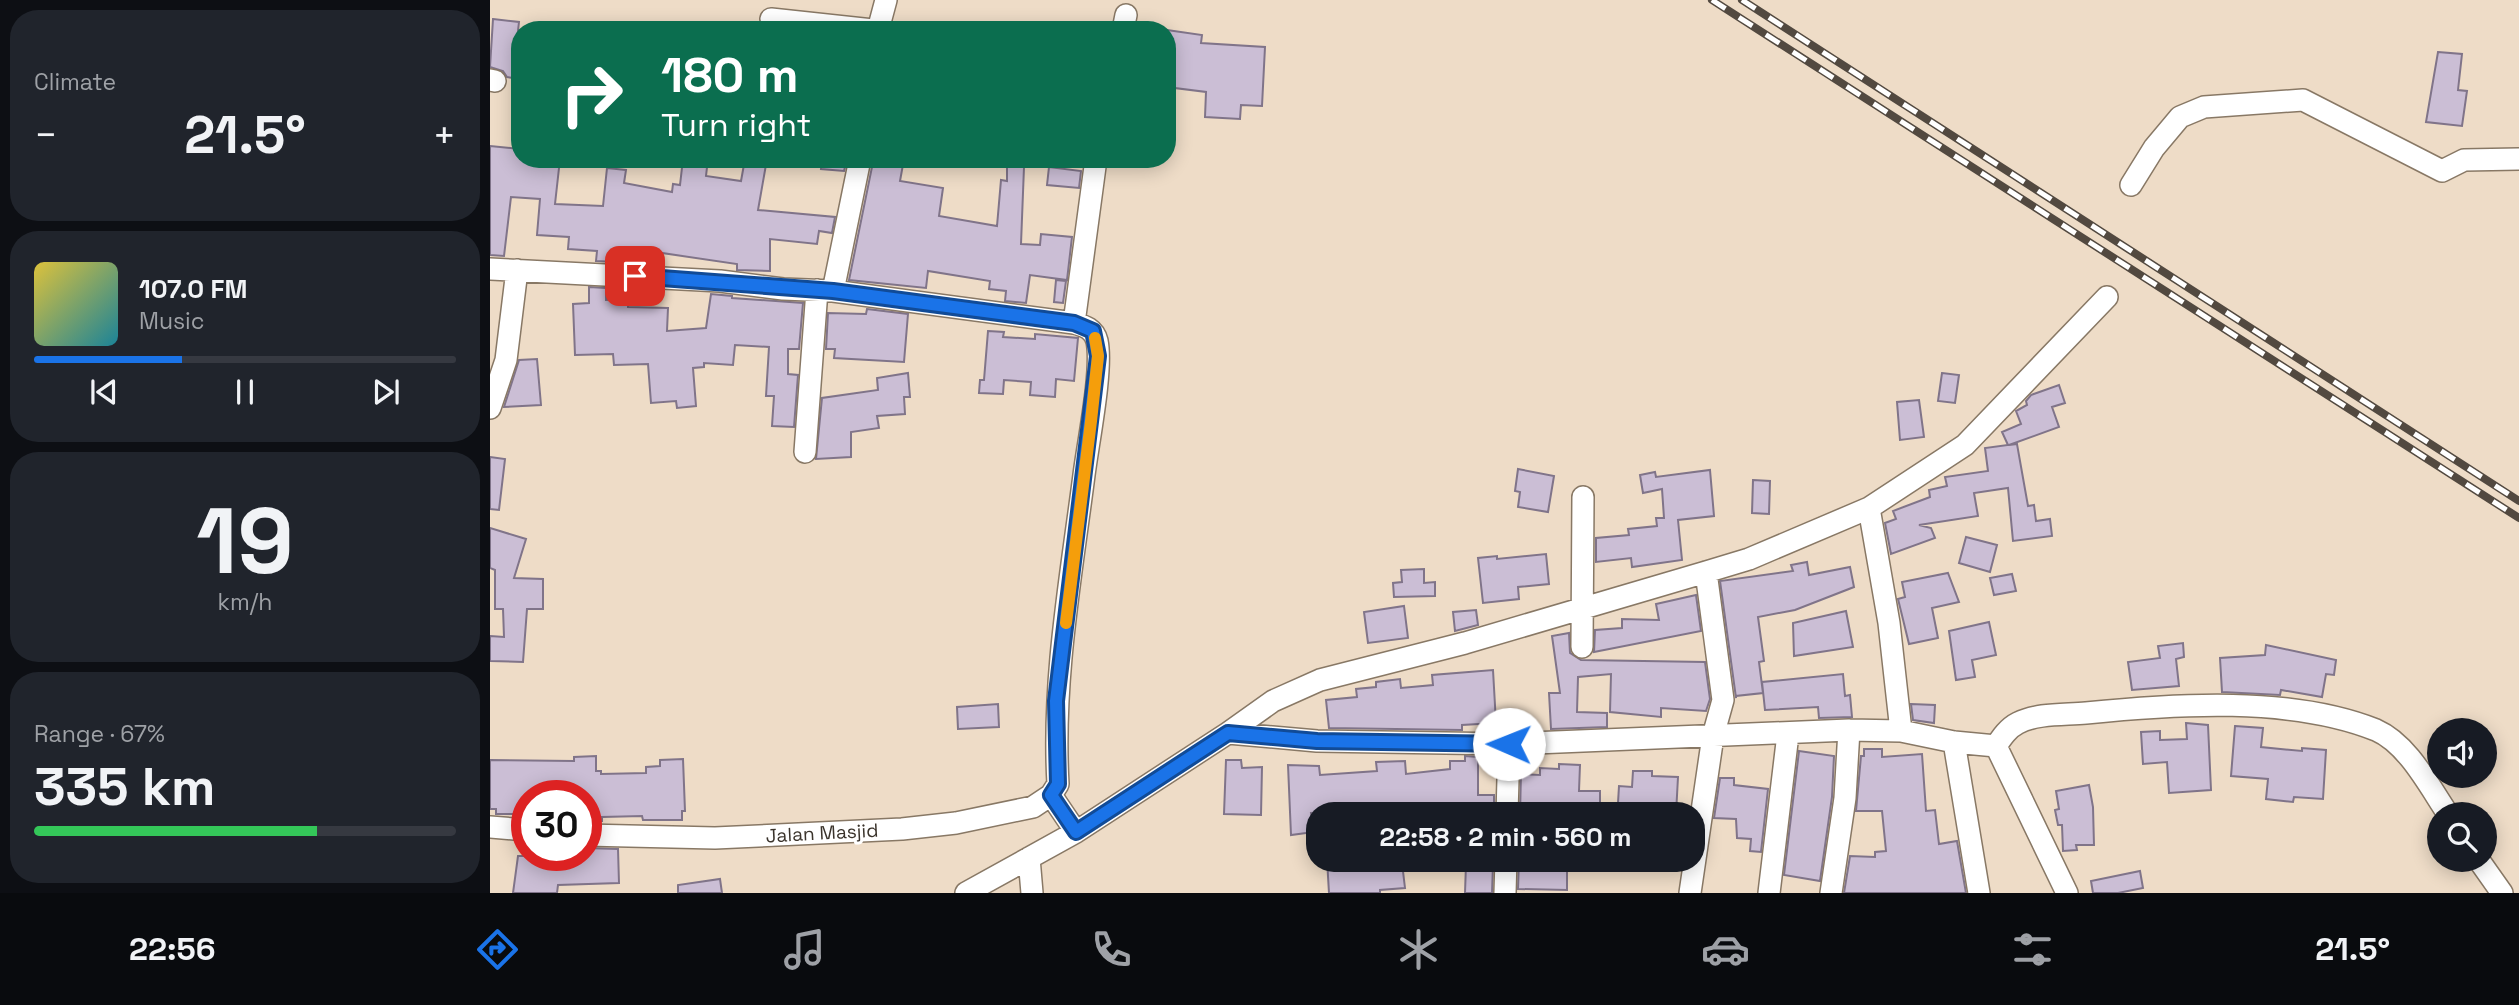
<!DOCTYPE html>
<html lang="en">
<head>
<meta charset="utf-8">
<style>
	body { margin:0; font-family:"Space Grotesk",sans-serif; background:#20242c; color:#f1f3f6; height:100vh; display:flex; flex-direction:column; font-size:26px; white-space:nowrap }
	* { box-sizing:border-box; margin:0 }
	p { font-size:23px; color:#9ea1a6 }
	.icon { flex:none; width:38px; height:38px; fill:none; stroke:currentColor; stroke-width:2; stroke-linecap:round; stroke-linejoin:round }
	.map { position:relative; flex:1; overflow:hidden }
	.details { display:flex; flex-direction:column; gap:10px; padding:10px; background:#0d0f14; width:490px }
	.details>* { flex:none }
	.hud { position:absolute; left:21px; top:21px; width:665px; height:147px; border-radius:28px; box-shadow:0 4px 18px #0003; background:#0b6e4f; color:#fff; overflow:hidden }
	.fabs { position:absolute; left:1937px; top:718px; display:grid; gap:14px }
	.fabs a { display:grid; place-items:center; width:70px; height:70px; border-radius:50%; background:#171b24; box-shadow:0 4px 18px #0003; font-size:35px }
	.speed { position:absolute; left:21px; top:780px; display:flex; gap:14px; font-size:35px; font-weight:700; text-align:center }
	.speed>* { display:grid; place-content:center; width:91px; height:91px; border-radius:50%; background:#171b24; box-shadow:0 4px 18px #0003; line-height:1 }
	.speed .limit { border:10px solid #d22; background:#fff; color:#111 }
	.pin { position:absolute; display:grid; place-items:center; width:60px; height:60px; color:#fff; margin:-30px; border-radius:14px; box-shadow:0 4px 10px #0006 }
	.me { position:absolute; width:77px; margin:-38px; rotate:271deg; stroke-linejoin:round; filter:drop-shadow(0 0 5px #0008) }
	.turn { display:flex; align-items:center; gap:24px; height:147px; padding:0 35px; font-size:32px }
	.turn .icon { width:91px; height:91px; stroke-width:2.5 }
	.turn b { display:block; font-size:49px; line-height:60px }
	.big { font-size:52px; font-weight:700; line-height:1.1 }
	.details .widget { flex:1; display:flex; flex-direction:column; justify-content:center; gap:10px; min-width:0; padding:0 24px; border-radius:28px; background:#20242c }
	.details .dial { align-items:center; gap:0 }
	.dial b { font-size:91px; line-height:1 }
	.song { display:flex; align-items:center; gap:21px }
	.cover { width:84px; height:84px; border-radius:10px; background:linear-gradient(135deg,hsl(50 70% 55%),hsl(190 70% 35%)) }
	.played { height:7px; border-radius:4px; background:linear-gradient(90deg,#1a73e8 35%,#363941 35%) }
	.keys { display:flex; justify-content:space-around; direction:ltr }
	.heat { display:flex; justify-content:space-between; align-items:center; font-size:38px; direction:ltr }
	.charge { height:10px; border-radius:5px; background:linear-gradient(90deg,#34c759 67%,#363941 0) }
	.trip { position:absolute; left:816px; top:802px; width:399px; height:70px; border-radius:28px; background:#171b24; box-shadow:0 4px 18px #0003; font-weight:700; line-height:70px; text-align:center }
	.menu { display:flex; height:112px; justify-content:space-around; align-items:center; background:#090b0e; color:#9ea1a6 }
	.menu .icon { width:49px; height:49px }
	.menu .on { color:#1a73e8 }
	.menu b { font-size:32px; color:#f1f3f6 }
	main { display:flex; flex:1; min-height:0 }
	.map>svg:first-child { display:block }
	.building { fill:#cbbed5; stroke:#807489; stroke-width:2 }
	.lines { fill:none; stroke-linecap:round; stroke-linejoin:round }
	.minor-casing { stroke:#887865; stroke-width:24 }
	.minor { stroke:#fff; stroke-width:21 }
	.rail-casing { stroke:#524940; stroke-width:8 }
	.rail { stroke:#fff; stroke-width:5; stroke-dasharray:16; stroke-linecap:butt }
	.route-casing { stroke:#114b97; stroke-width:18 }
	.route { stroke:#1a73e8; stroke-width:12 }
	.slow { stroke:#f59e0b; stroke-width:12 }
	.labels { text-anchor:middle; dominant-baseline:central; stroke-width:6; stroke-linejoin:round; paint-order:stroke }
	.street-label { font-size:19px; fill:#3a332b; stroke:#fff }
</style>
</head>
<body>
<main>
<section class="details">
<div class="widget"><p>Climate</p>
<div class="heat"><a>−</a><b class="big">21.5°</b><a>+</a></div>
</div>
<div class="widget">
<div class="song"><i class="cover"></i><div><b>107.0 FM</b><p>Music</p></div></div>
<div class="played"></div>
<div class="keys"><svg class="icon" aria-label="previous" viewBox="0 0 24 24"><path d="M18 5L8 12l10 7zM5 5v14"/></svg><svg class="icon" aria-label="pause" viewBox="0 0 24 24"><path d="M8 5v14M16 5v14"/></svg><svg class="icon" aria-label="next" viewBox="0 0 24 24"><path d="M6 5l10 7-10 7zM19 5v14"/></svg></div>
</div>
<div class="widget dial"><b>19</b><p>km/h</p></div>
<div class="widget"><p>Range · 67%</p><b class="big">335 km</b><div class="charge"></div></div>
</section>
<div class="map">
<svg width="2029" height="893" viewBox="0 0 2029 893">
	<rect width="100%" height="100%" fill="#eedcc7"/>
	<path class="building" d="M3,19L29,22L25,57L30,58V79L17,77L13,71L0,67Z
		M677,30L712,35L711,43L775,47L772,106L751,105L750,119L715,117L716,92L677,87Z
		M1948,52L1972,54L1968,90L1977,91L1972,126L1936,122Z
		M0,146L30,149V159H70L65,204L113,206L117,168L136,170L134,183L182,192L183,184L190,185L193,159H218L216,176L251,181L255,159H277L268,210L345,217L342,233L329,231L327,244L280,239V271L247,270V264L165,252L164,258L127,251L125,262L106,261L107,251L78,249L79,237L47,235L50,199L21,197L14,256L0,255Z
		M332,159H357L354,171L331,169Z
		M393,159H414L410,181L453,188L449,216L507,226L511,180L517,181V166L534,167L531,244L550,245L551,234L582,237L577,280L540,275L536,303L515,301L516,291L499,289L500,281L438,271L436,288L359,280L383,162L393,163Z
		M559,167L591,171L589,188L557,185Z
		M566,280L576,281L573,303L564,302Z
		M99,287L116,288V300L138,299V307L178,308L177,331L216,328L221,294L242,296V298L313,303L309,349H298V374L308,375L304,427L282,426L284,396H276L279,347L245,345L243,365L214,363V367L203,368L206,406L187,408L186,401L161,403L158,364L124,365L123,354L85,355L83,304L99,303Z
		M377,309L418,314L414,362L344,358L345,349H336L338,313L376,314Z
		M498,331L514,332L513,337L545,339V334L588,338L584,381L566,379L565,397L540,395L541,382L514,380L513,394L489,393L490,380H494Z
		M47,359L51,405L14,407L29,360Z
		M418,373L420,397H414L415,414L387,416L389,428L361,432V457L326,459L332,398L388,390L387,378Z
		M1452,373L1469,375L1465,403L1448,401Z
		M1569,385L1575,403L1562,407L1569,427L1519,445L1527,444L1538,506L1544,505L1546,521L1560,519L1562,536L1523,541L1518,488L1484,493L1488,516L1429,525L1441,528L1445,538L1401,554L1395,523L1406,519L1403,511L1440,497L1439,490L1457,486L1455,477L1498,471L1495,448L1518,445L1512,432L1531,424L1526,411L1537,405L1536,401L1541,395Z
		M1429,400L1434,437L1410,440L1407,402Z
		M0,457L15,459L9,510L0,509Z
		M1028,469L1064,476L1058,512L1028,507L1030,492L1025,491Z
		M1220,470L1224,516L1188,520L1192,560L1142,567L1141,558L1106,562V538L1139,535L1138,529L1167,526L1166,518H1174L1172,489L1153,493L1150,475L1165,472L1166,477Z
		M1263,480L1280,481L1279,514L1262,513Z
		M0,528L36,539L24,578L53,579V609H37L33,662L0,661V636L14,637L13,609H5V570L0,568Z
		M1476,537L1507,545L1500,572L1469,563Z
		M1056,554L1059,584L1028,587L1029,599L993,603L988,558L1007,556V559Z
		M1317,562L1319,575L1360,567L1364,587L1305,610L1268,617L1274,661L1269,662L1273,693L1246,696V698L1230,581L1303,571L1301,565Z
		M934,569V583L945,582V596L904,597L903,583L912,582L911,570Z
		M1458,573L1469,602L1442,608L1448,638L1419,644L1408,599L1415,597L1412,582Z
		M1522,574L1526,591L1504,595L1500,578Z
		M1206,595L1211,631L1104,652L1105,630L1132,628V619L1169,620L1166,604Z
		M914,606L918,638L878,643L874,612Z
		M986,610L988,625L965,631L963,612Z
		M1356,611L1363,647L1304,656L1303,623Z
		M1499,622L1506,655L1482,660L1485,677L1466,680L1459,631Z
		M1079,633L1080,653L1091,660L1215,662L1220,699L1216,711L1171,708V717L1120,712L1121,674L1088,677L1087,712L1117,713V727L1061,729L1059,693H1070L1062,636Z
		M1693,643L1694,657L1686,659L1689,686L1642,690L1638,662L1670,658L1668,646Z
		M1776,645L1846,660L1844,675L1836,674L1832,697L1791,690L1790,695L1732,692L1730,658L1775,655Z
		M1003,670L1006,723L972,725V730L839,728L836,700L867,697L866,689L886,687V682L910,679L911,688L943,685L942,675Z
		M1353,674L1355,696L1360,695L1362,717L1329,718L1328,707L1275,710L1272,682Z
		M508,704L509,727L468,729L467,707Z
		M1421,704L1445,705L1444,723L1423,720Z
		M1696,723L1718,725L1721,790L1679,793L1677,762L1653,764L1651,732L1670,731V740L1697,739Z
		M1745,726L1773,728L1771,747L1812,751V748L1836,750L1833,799L1804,797L1803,802L1776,799L1778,779L1741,776Z
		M1374,749H1392V757L1432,754L1436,811L1445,810L1449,844L1467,841L1476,893H1354L1360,856L1385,857V852L1396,851L1392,811H1366L1371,756H1374Z
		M1309,751L1344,756L1342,797L1330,881L1294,875Z
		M106,756V771H111V774L156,773V767L170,766V760L193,759L195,811H192V820H153L152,816L112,817V821H96V796H37V814H6V809H0V760L84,761V757Z
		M975,756L988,757V795H1004V812L919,814L918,803L871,806V814H849V811L821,813L824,832L801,835L798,765L829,766L830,775L887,771L886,762L915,761L916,774L960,769V761H975Z
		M736,760H751L752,768L772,767L771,815L734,814Z
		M1069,764L1090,765L1089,791H1110V814H1030L1031,774L1050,775V768L1069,769Z
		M1143,771H1162V776L1188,777L1186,814H1140V804L1128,803L1129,786L1142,787Z
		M1230,778H1244V785L1278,789L1271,852L1260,851L1261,839L1247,838L1246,819L1224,818Z
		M1599,785L1603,807L1604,845H1586L1587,850L1573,851L1572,825H1568L1565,810L1569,809L1566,791Z
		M96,848L128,849L129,883L68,885L67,893H23L28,856H96Z
		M837,859H895V864L912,863L915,888L890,890V893H839Z
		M1029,859H1077V890L1028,889Z
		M976,864H1003L1002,893H975Z
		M1650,871L1653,888L1628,893H1603L1601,881Z
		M230,879L232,893H188V885Z"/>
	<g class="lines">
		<defs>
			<path id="minor" d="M281,19L383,30
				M388,30L396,0
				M633,30L636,15
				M0,80L5,81
				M1641,185L1664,148L1690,117L1714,107L1813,100L1952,171L1974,160L2029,159
				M0,269L230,281L293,289L343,291L584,323C595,326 604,329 607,341C613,369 598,443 594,475C581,577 562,680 568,784L561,795L543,807L466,823L412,829L225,838L96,835
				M343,291L370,159
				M584,323L606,159
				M0,408L16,360L27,270
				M315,452L327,290
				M1379,508L1399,623L1411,731
				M1092,647L1093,497
				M738,733L783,701L830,680L975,643L1216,572L1259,559L1379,508L1475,445L1617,297
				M1464,742L1489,893
				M1506,746C1512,737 1518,728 1528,723C1548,713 1574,715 1596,713C1685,704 1801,696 1886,730C1918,744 1939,786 1958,814
				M561,795L586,832
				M1017,814L1019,744
				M0,827L37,830
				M539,858L542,893
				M1988,859L2012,893
				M476,893L586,832L738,733L827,741L1019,744L1359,730L1411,731L1464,742L1506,746L1577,893
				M1015,893L1016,859
				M1200,893L1223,736L1233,700L1216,572
				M1279,893L1298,734
				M1341,893L1355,798L1359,730"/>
		</defs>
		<use href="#minor" class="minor-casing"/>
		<use href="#minor" class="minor"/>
		<defs>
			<path id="rail" d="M1222,0L2029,518
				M1252,0L2029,501"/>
		</defs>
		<use href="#rail" class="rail-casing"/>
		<use href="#rail" class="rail"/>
	</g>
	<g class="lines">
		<defs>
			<path id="route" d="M145,276L343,291L584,323L603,331L608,356L566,701L568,784L561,795L586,832L738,733L827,741L1019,744"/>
		</defs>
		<use href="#route" class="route-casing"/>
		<use href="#route" class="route"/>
		<path class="slow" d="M576,623L601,421L608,356L605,338"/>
	</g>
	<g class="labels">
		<g class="street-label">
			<text transform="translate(332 833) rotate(-3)">Jalan Masjid</text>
		</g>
	</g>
</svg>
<div class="fabs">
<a><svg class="icon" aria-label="sound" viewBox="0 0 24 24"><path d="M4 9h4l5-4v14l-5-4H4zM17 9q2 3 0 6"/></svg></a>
<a><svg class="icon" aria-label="search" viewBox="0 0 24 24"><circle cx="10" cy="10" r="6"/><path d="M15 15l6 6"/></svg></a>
</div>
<div class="speed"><div class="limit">30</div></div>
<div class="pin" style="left:145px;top:276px;background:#d93025"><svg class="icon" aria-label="arrive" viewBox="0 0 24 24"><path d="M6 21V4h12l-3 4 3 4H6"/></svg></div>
<svg class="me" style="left:1019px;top:744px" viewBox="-20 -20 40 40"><circle r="19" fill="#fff"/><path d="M0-13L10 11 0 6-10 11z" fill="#1a73e8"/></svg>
<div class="trip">22:58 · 2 min · 560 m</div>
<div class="hud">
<div class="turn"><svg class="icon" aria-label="right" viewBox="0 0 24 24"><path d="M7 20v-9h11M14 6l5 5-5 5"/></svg><div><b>180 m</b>Turn right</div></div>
</div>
</div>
</main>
<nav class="menu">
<b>22:56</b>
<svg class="icon on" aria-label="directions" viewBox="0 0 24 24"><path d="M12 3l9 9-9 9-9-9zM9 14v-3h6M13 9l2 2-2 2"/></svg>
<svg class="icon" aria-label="music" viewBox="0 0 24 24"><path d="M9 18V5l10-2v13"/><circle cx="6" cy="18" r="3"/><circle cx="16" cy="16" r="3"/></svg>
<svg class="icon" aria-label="phone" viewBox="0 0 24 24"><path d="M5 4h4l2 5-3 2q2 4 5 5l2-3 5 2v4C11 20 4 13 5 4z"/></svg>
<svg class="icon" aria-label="climate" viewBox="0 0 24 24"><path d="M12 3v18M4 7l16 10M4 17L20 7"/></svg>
<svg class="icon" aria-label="car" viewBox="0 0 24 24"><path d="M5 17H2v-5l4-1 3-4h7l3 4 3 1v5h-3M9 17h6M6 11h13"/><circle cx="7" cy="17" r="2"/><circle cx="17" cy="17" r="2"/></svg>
<svg class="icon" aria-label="filters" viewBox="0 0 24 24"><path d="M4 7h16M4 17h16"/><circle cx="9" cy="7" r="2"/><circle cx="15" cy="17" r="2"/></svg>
<b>21.5°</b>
</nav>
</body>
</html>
